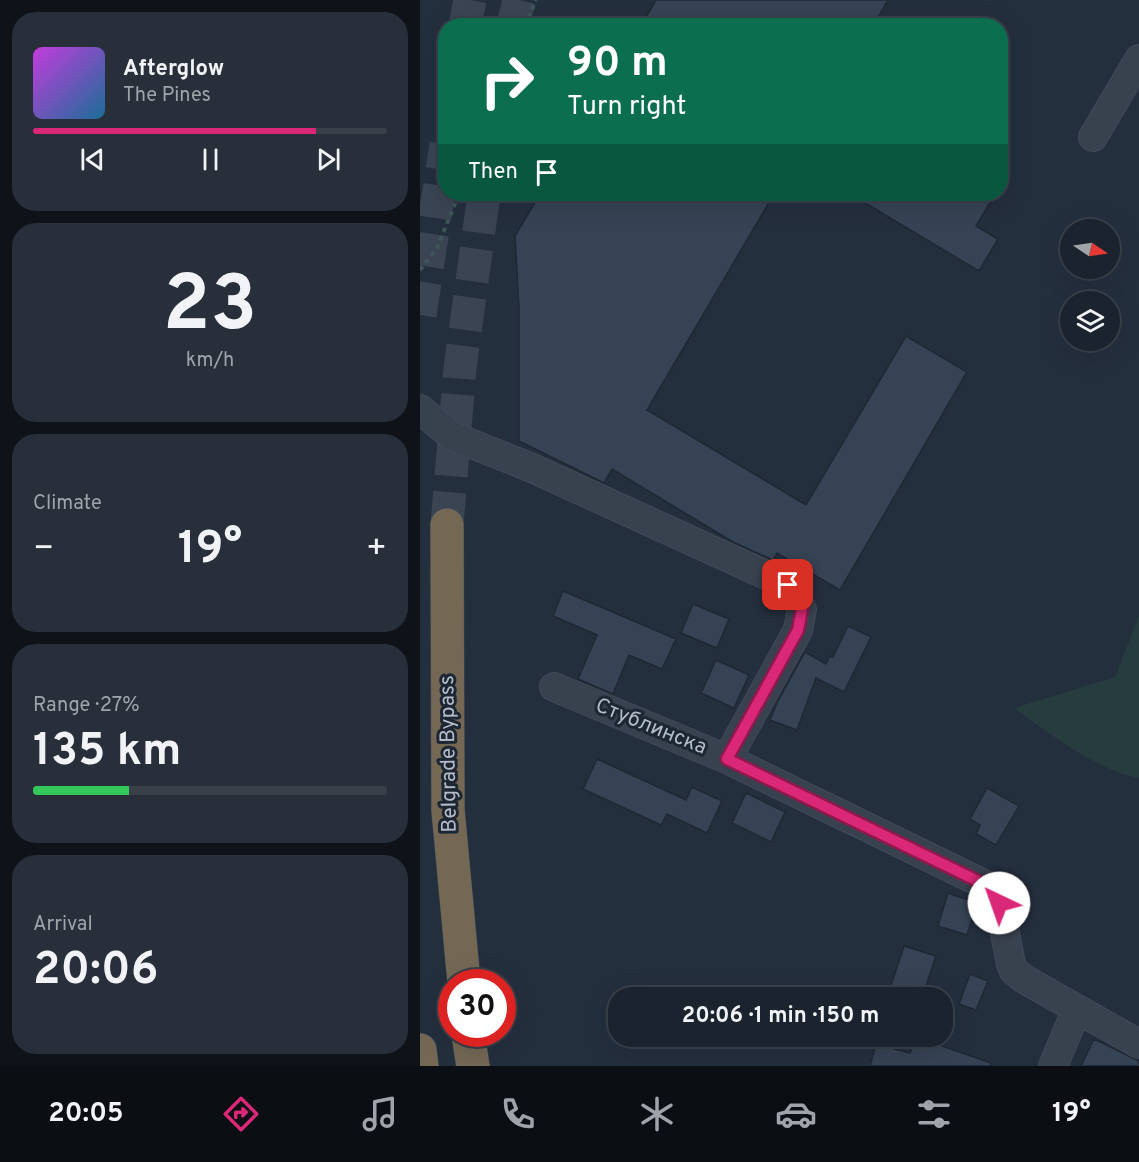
<!DOCTYPE html>
<html lang="en">
<head>
<meta charset="utf-8">
<style>
	body { margin:0; font-family:Overpass,sans-serif; background:#282f3a; color:#f1f3f6; height:100vh; display:flex; flex-direction:column; font-size:22px; white-space:nowrap }
	* { box-sizing:border-box; margin:0 }
	p { font-size:20px; color:#a0a4aa }
	.icon { flex:none; width:33px; height:33px; fill:none; stroke:currentColor; stroke-width:2; stroke-linecap:round; stroke-linejoin:round }
	.map { position:relative; flex:1; overflow:hidden }
	.details { display:flex; flex-direction:column; gap:12px; padding:12px; background:#0f1319; width:420px }
	.details>* { flex:none }
	.hud { position:absolute; left:18px; top:18px; width:570px; height:183px; border-radius:24px; box-shadow:0 6px 24px #0002,0 0 0 2px #39404a; background:#0b6e4f; color:#fff; overflow:hidden }
	.needle { width:39px; rotate:103deg }
	.fabs { position:absolute; left:640px; top:219px; display:grid; gap:12px }
	.fabs a { display:grid; place-items:center; width:60px; height:60px; border-radius:50%; background:#1b232e; box-shadow:0 6px 24px #0002,0 0 0 2px #39404a; font-size:30px }
	.speed { position:absolute; left:18px; top:969px; display:flex; gap:12px; font-size:30px; font-weight:700; text-align:center }
	.speed>* { display:grid; place-content:center; width:78px; height:78px; border-radius:50%; background:#1b232e; box-shadow:0 6px 24px #0002,0 0 0 2px #39404a; line-height:1 }
	.speed .limit { border:9px solid #d22; background:#fff; color:#111 }
	.pin { position:absolute; display:grid; place-items:center; width:51px; height:51px; color:#fff; margin:-26px; border-radius:12px; box-shadow:0 3px 9px #0006 }
	.me { position:absolute; width:66px; margin:-33px; rotate:318deg; stroke-linejoin:round; filter:drop-shadow(0 0 4px #0008) }
	.turn { display:flex; align-items:center; gap:21px; height:126px; padding:0 30px; font-size:27px }
	.turn .icon { width:78px; height:78px; stroke-width:2.5 }
	.turn b { display:block; font-size:42px; line-height:51px }
	.then { display:flex; align-items:center; height:57px; padding:0 30px; background:#0003; gap:12px; font-size:22px }
	.big { font-size:45px; font-weight:700; line-height:1.1 }
	.details .widget { flex:1; display:flex; flex-direction:column; justify-content:center; gap:9px; min-width:0; padding:0 21px; border-radius:24px; background:#282f3a }
	.details .dial { align-items:center; gap:0 }
	.dial b { font-size:78px; line-height:1 }
	.song { display:flex; align-items:center; gap:18px }
	.cover { width:72px; height:72px; border-radius:9px; background:linear-gradient(135deg,hsl(290 70% 55%),hsl(200 70% 35%)) }
	.played { height:6px; border-radius:3px; background:linear-gradient(90deg,#db2777 80%,#39404a 80%) }
	.keys { display:flex; justify-content:space-around; direction:ltr }
	.heat { display:flex; justify-content:space-between; align-items:center; font-size:33px; direction:ltr }
	.charge { height:9px; border-radius:4px; background:linear-gradient(90deg,#34c759 27%,#39404a 0) }
	.trip { position:absolute; left:188px; top:987px; width:345px; height:60px; border-radius:24px; background:#1b232e; box-shadow:0 6px 24px #0002,0 0 0 2px #39404a; font-weight:700; line-height:60px; text-align:center }
	.tabs { display:flex; height:96px; justify-content:space-around; align-items:center; background:#0b0e12; color:#a0a4aa }
	.tabs .icon { width:42px; height:42px }
	.tabs .on { color:#db2777 }
	.tabs b { font-size:27px; color:#f1f3f6 }
	main { display:flex; flex:1; min-height:0 }
	.map>svg:first-child { display:block }
	.green { fill:#263c3f }
	.building { fill:#364354; stroke:#1f2835; stroke-width:1.5 }
	.lines { fill:none; stroke-linecap:round; stroke-linejoin:round }
	.highway-tunnel { stroke:#3a4453; stroke-width:33; stroke-dasharray:33 16; stroke-linecap:butt }
	.minor-casing { stroke:#414a57; stroke-width:30 }
	.highway-casing { stroke:#434c59; stroke-width:34 }
	.path { stroke:#3f5557; stroke-width:4; stroke-dasharray:4.5 4.5; stroke-linecap:butt }
	.minor { stroke:#38414e; stroke-width:28 }
	.highway { stroke:#746855; stroke-width:33 }
	.route-casing { stroke:#8e194d; stroke-width:15 }
	.route { stroke:#db2777; stroke-width:10 }
	.labels { text-anchor:middle; dominant-baseline:central; stroke-width:6; stroke-linejoin:round; paint-order:stroke }
	.street-label { font-size:21px; fill:#b4bcc9; stroke:#1d2633 }
</style>
</head>
<body>
<main>
<section class="details">
<div class="widget">
<div class="song"><i class="cover"></i><div><b>Afterglow</b><p>The Pines</p></div></div>
<div class="played"></div>
<div class="keys"><svg class="icon" aria-label="previous" viewBox="0 0 24 24"><path d="M18 5L8 12l10 7zM5 5v14"/></svg><svg class="icon" aria-label="pause" viewBox="0 0 24 24"><path d="M8 5v14M16 5v14"/></svg><svg class="icon" aria-label="next" viewBox="0 0 24 24"><path d="M6 5l10 7-10 7zM19 5v14"/></svg></div>
</div>
<div class="widget dial"><b>23</b><p>km/h</p></div>
<div class="widget"><p>Climate</p>
<div class="heat"><a>−</a><b class="big">19°</b><a>+</a></div>
</div>
<div class="widget"><p>Range · 27%</p><b class="big">135 km</b><div class="charge"></div></div>
<div class="widget"><p>Arrival</p><b class="big">20:06</b></div>
</section>
<div class="map">
<svg width="719" height="1066" viewBox="0 0 719 1066">
	<rect width="100%" height="100%" fill="#242f3e"/>
	<path class="green" d="M719,615V778C675,770 630,733 594,708L695,677Z"/>
	<path class="building" d="M236,0H468L453,26H221Z
		M120,194H354L227,410L386,505L486,336L547,372L420,590L357,553L353,560L313,542L192,469L184,483L99,441V307L95,236Z
		M430,194H575L556,226L578,239L559,271Z
		M143,591L256,639L242,669L209,655L193,694L158,679L177,635L133,616Z
		M273,604L309,619L297,648L261,633Z
		M428,626L451,637L424,692L396,678L377,730L350,720L357,703L385,652L406,664L410,656L413,657Z
		M296,660L329,675L314,708L281,693Z
		M177,759L266,800L272,787L302,801L287,833L247,814L241,825L163,789Z
		M567,788L599,806L576,845L556,834L560,825L550,819Z
		M326,793L365,812L351,842L312,823Z
		M528,893L557,903L547,935L518,926Z
		M484,946L516,956L502,998H467Z
		M550,974L568,981L556,1010L539,1004Z
		M496,1037L571,1063V1066H450L456,1044L490,1053Z
		M674,1039L719,1061V1066H661Z"/>
	<g class="lines">
		<path class="highway-tunnel" d="M45,26L50,0
			M93,26L99,0
			M0,315L26,144
			M27,525L40,368L64,194"/>
		<defs>
			<path id="minor" d="M673,137L719,59
				M0,409L32,436L112,468L368,585L382,609L378,630L307,759
				M134,687L307,759L566,885L575,894L579,903L591,964L594,971L604,979L719,1044
				M633,1066L657,1009"/>
			<path id="highway" d="M27,525L28,810L44,982
				M48,1034L53,1066
				M0,1050L2,1066"/>
		</defs>
		<use href="#minor" class="minor-casing"/>
		<use href="#highway" class="highway-casing"/>
		<path class="path" d="M105,26L116,0
			M0,270L17,248L39,194"/>
		<use href="#minor" class="minor"/>
		<use href="#highway" class="highway"/>
	</g>
	<g class="lines">
		<defs>
			<path id="route" d="M368,585L382,609L378,630L307,759L566,885L575,894L579,903"/>
		</defs>
		<use href="#route" class="route-casing"/>
		<use href="#route" class="route"/>
	</g>
	<g class="labels">
		<g class="street-label">
			<text transform="translate(231 727) rotate(22)">Стублинска</text>
			<text transform="translate(29 754) rotate(-91)">Belgrade Bypass</text>
		</g>
	</g>
</svg>
<div class="fabs">
<a><svg class="needle" viewBox="-14 -14 28 28"><path d="M0-13l5 13h-10z" fill="#e53935"/><path d="M0 13l5-13h-10z" fill="#a0a4aa"/></svg></a>
<a><svg class="icon" aria-label="layers" viewBox="0 0 24 24"><path d="M12 4l9 5-9 5-9-5zM3 14l9 5 9-5"/></svg></a>
</div>
<div class="speed"><div class="limit">30</div></div>
<div class="pin" style="left:368px;top:585px;background:#d93025"><svg class="icon" aria-label="arrive" viewBox="0 0 24 24"><path d="M6 21V4h12l-3 4 3 4H6"/></svg></div>
<svg class="me" style="left:579px;top:903px" viewBox="-20 -20 40 40"><circle r="19" fill="#fff"/><path d="M0-13L10 11 0 6-10 11z" fill="#db2777"/></svg>
<div class="trip">20:06 · 1 min · 150 m</div>
<div class="hud">
<div class="turn"><svg class="icon" aria-label="right" viewBox="0 0 24 24"><path d="M7 20v-9h11M14 6l5 5-5 5"/></svg><div><b>90 m</b>Turn right</div></div>
<div class="then">Then<svg class="icon" aria-label="arrive" viewBox="0 0 24 24"><path d="M6 21V4h12l-3 4 3 4H6"/></svg></div>
</div>
</div>
</main>
<nav class="tabs">
<b>20:05</b>
<svg class="icon on" aria-label="directions" viewBox="0 0 24 24"><path d="M12 3l9 9-9 9-9-9zM9 14v-3h6M13 9l2 2-2 2"/></svg>
<svg class="icon" aria-label="music" viewBox="0 0 24 24"><path d="M9 18V5l10-2v13"/><circle cx="6" cy="18" r="3"/><circle cx="16" cy="16" r="3"/></svg>
<svg class="icon" aria-label="phone" viewBox="0 0 24 24"><path d="M5 4h4l2 5-3 2q2 4 5 5l2-3 5 2v4C11 20 4 13 5 4z"/></svg>
<svg class="icon" aria-label="climate" viewBox="0 0 24 24"><path d="M12 3v18M4 7l16 10M4 17L20 7"/></svg>
<svg class="icon" aria-label="car" viewBox="0 0 24 24"><path d="M5 17H2v-5l4-1 3-4h7l3 4 3 1v5h-3M9 17h6M6 11h13"/><circle cx="7" cy="17" r="2"/><circle cx="17" cy="17" r="2"/></svg>
<svg class="icon" aria-label="filters" viewBox="0 0 24 24"><path d="M4 7h16M4 17h16"/><circle cx="9" cy="7" r="2"/><circle cx="15" cy="17" r="2"/></svg>
<b>19°</b>
</nav>
</body>
</html>
